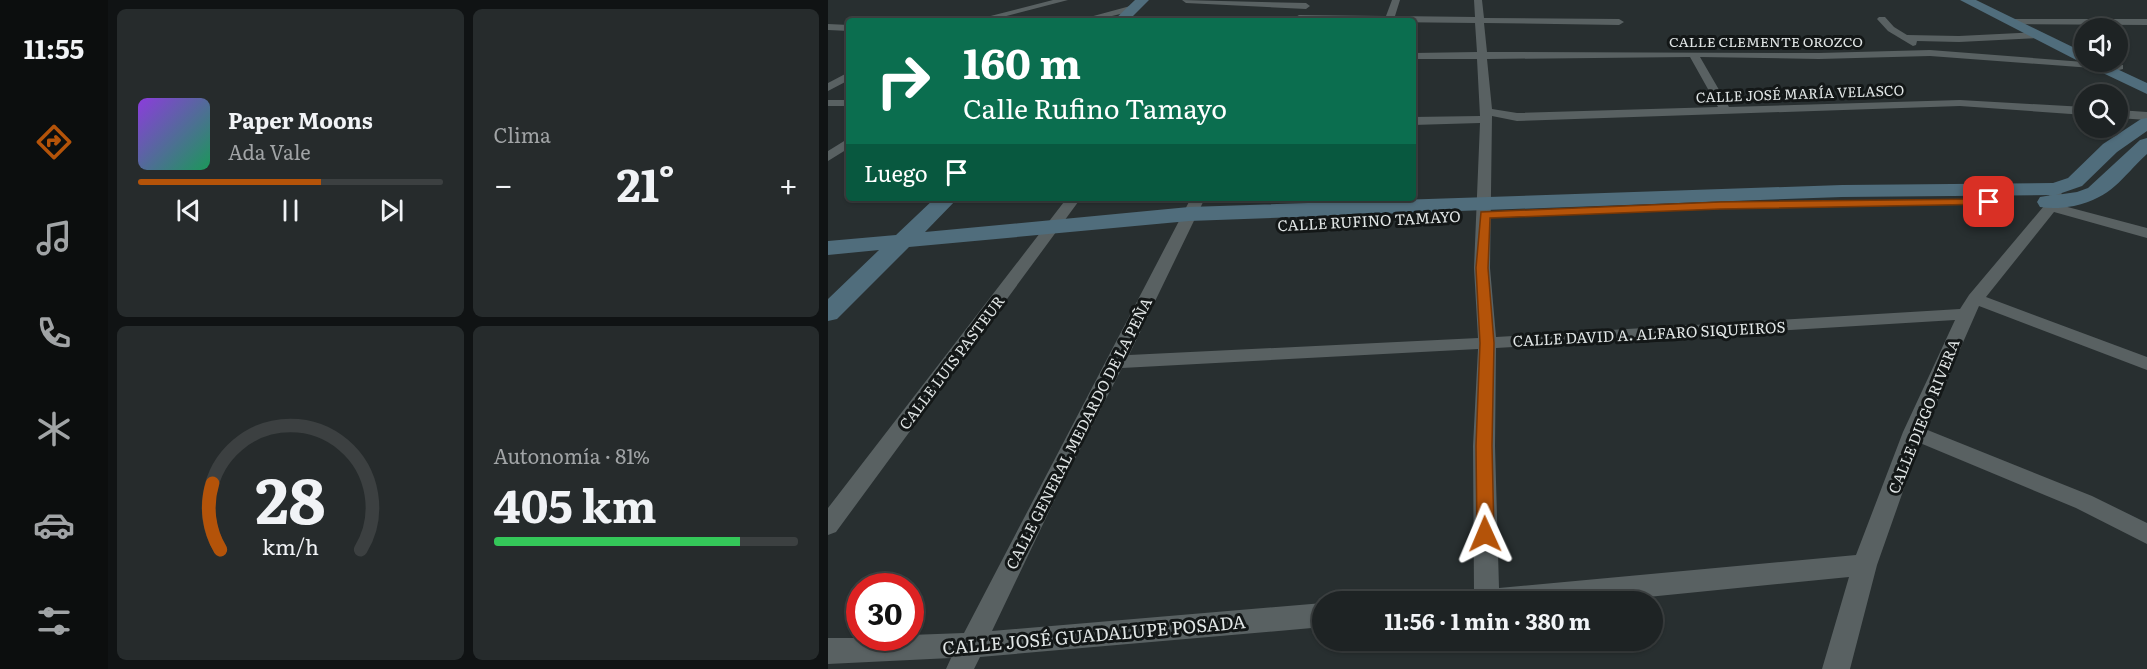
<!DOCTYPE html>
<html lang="es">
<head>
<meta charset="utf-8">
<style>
	body { margin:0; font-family:Literata,serif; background:#262b2c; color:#f1f3f6; height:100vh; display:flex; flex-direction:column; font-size:22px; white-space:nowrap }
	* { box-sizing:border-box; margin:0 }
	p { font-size:20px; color:#a1a4a6 }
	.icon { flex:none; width:33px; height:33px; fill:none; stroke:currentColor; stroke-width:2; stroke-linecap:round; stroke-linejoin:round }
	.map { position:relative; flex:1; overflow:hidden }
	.sheet { display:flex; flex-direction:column; gap:9px; padding:9px; background:#101314; width:720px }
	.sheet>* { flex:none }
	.hud { position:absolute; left:18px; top:18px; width:570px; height:183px; border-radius:6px; box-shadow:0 2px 4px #0004,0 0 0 2px #3c4041; background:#0b6e4f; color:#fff; overflow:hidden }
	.controls { position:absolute; left:1246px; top:18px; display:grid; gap:12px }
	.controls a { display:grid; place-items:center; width:54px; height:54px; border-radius:50%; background:#1e2324; box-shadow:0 2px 4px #0004,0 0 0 2px #3c4041; font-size:30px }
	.speed { position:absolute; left:18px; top:573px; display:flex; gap:12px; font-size:30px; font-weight:700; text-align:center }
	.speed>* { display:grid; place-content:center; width:78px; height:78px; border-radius:50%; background:#1e2324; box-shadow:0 2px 4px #0004,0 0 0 2px #3c4041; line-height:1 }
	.speed .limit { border:9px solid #d22; background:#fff; color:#111 }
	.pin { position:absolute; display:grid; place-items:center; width:51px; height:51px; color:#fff; margin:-26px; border-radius:12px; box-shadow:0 3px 9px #0006 }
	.me { position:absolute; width:66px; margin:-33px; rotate:359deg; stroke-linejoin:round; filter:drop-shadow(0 0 4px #0008) }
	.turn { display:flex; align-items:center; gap:21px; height:126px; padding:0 18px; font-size:27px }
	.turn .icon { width:78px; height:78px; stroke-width:2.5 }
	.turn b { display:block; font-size:42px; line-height:51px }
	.then { display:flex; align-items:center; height:57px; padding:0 18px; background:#0003; gap:12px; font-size:22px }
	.big { font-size:45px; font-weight:700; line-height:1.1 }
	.sheet .tile { flex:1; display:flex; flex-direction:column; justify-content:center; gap:9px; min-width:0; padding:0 21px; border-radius:9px; background:#262b2c }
	.sheet .dial { align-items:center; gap:0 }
	.dial svg { height:156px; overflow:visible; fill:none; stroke:#3c4041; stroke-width:7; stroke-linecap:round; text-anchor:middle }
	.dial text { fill:#f1f3f6; stroke:none }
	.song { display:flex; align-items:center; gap:18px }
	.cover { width:72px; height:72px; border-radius:9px; background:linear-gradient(135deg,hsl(270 70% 55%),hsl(150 70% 35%)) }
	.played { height:6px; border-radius:3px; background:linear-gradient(90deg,#b45309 60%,#3c4041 60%) }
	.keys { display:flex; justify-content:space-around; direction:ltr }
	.heat { display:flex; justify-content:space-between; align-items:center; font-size:33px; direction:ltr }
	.charge { height:9px; border-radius:4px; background:linear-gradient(90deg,#34c759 81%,#3c4041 0) }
	.sheet .tiles { flex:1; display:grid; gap:9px; grid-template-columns:repeat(2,1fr) }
	.trip { position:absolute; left:484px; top:591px; width:351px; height:60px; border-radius:30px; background:#1e2324; box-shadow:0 2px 4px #0004,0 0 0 2px #3c4041; font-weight:700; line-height:60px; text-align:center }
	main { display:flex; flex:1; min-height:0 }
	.tab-bar { display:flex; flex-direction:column; width:108px; justify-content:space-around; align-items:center; background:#0c0e0e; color:#a1a4a6 }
	.tab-bar .icon { width:42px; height:42px }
	.tab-bar .current { color:#b45309 }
	.tab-bar b { font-size:27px; color:#f1f3f6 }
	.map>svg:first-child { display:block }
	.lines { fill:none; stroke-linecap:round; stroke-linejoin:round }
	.street { fill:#596162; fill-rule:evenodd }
	.secondary { fill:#506d7c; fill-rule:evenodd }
	.route { fill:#b45309; stroke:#753606; stroke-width:1.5 }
	.labels { text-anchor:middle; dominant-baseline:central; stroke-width:6; stroke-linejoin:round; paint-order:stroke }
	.far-street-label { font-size:14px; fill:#e1e6e6; stroke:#131717 }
	.street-label { font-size:15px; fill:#e1e6e6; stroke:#131717 }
	.near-street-label { font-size:18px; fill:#e1e6e6; stroke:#131717 }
</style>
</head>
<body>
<main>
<nav class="tab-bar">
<b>11:55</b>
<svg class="icon current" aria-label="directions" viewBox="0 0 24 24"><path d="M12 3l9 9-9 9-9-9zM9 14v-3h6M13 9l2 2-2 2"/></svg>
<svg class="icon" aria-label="music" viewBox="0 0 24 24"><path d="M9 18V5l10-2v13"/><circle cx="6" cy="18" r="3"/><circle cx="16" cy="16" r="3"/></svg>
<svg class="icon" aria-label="phone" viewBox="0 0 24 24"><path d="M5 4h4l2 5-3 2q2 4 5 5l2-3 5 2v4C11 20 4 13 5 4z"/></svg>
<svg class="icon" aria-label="climate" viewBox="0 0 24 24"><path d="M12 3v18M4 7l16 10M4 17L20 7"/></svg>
<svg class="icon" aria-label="car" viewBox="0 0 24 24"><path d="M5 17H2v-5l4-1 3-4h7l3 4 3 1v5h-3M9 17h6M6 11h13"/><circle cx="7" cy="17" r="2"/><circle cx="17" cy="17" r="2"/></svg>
<svg class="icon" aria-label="filters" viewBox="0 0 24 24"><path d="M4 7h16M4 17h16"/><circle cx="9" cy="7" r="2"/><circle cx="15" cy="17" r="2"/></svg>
</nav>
<section class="sheet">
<div class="tiles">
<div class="tile">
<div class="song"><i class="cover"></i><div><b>Paper Moons</b><p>Ada Vale</p></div></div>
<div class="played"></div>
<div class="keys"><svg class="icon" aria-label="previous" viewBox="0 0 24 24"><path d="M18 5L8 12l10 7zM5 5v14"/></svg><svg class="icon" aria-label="pause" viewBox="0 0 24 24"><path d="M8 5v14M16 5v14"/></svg><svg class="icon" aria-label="next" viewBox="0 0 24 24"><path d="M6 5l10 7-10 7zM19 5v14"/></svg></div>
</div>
<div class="tile"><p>Clima</p>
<div class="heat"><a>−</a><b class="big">21°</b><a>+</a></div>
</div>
<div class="tile dial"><svg viewBox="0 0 100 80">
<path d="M14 69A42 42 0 1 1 86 69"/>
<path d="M14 69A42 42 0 0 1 10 35" stroke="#b45309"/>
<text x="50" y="56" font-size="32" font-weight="700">28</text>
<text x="50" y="72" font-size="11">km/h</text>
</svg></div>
<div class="tile"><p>Autonomía · 81%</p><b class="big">405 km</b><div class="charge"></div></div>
</div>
</section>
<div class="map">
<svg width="1319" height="669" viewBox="0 0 1319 669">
	<rect width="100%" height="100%" fill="#282f30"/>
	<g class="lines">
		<path class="street" d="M225,0H240L159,21H143Z
			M354,0L478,3L482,6L478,9L358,3Z
			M564,0H572L567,16L647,17L646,0H654L656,18L791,19L796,22L791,25L656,23L659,52L991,53L1102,50L1295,65V69L1291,70L1102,56L991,59L872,57L901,107L1132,100L1257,107V115L1132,106L689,121L664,116L662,268L668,337L1132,309L1141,295L1221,200L1222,186H1232L1235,201L1232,205L1319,228V238L1226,212L1158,297L1319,357V370L1151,306L1097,429L1264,496L1319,523V544L1248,508L1092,443L1049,565L1022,669H994L1021,577L770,602H635L639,594L646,591L645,446L650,349L294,368L237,478L164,631L495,603V627L152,657L146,669H118L123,658L0,664V638H82V635L136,633L363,198H377L301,355L650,338L646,268L652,123L585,125V117L652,116L649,59H585V53L649,52L647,23L471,21L466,18L471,15L558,16ZM862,57L890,107L689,113L664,109L659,59ZM1127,320L1075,432L1028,555L671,588L667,446L668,348Z
			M306,5L310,8L309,10L263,21H247Z
			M1051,17H1057L1066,27L1079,35L1131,36L1210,32L1215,35L1210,38L1131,42L1089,41L1088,45L1085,46L1060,31L1049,19Z
			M1183,19H1319V25L1180,24L1178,22Z
			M0,24L21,25V31L0,30Z
			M21,72V80L0,91V83Z
			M0,100H21V106H0Z
			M1290,110L1319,112V120L1290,118Z
			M21,138V148L0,161V151Z
			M239,198H253L8,532L0,535V508Z"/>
		<path class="secondary" d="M307,0H321L300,21H285Z
			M1132,0H1148L1257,53V62H1274L1319,83V94L1258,65Z
			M1319,118V131L1289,152L1254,186L1228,195L1249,192L1260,188L1312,140L1319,138V154C1292,179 1285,197 1246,206C1235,208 1223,209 1212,207L1209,202L1212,197L1224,195L1014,197L361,221L81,247L9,319L0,321V299L51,250L0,255V241L68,235L107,198H130L97,232L361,207L1014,185L1225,183L1240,178L1275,144L1313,119Z"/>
	</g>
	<path class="route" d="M1161,199L1165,200V204L892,209L662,218L660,268L666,343L664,446L666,534L664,539L657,542L651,539L649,534L648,446L652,343L648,268L653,212L892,202Z"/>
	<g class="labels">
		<g class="far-street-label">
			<text x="938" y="41">CALLE CLEMENTE OROZCO</text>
			<text transform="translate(972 93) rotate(-2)">CALLE JOSÉ MARÍA VELASCO</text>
		</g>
		<g class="street-label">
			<text transform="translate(541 220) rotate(-3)">CALLE RUFINO TAMAYO</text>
			<text transform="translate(821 333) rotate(-3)">CALLE DAVID A. ALFARO SIQUEIROS</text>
			<text transform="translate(123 362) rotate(-53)">CALLE LUIS PASTEUR</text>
			<text transform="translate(1095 416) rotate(-68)">CALLE DIEGO RIVERA</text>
			<text transform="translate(250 433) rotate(-63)">CALLE GENERAL MEDARDO DE LA PEÑA</text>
		</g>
		<g class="near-street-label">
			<text transform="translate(266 634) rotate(-5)">CALLE JOSÉ GUADALUPE POSADA</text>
		</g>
	</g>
</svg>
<div class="controls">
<a><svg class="icon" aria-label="sound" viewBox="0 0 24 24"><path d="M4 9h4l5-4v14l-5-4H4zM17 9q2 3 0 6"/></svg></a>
<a><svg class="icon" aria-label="search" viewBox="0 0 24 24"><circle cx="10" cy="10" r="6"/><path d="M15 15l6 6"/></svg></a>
</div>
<div class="speed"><div class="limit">30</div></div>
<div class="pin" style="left:1161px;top:202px;background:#d93025"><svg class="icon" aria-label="arrive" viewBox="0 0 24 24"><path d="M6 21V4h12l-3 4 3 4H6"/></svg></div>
<svg class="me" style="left:657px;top:534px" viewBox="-20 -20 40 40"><path d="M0-17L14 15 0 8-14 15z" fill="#b45309" stroke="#fff" stroke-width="4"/></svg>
<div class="trip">11:56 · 1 min · 380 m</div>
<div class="hud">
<div class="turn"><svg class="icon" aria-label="right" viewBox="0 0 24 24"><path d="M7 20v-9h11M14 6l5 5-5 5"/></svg><div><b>160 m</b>Calle Rufino Tamayo</div></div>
<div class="then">Luego<svg class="icon" aria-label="arrive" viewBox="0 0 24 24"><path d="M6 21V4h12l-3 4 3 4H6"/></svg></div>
</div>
</div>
</main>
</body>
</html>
